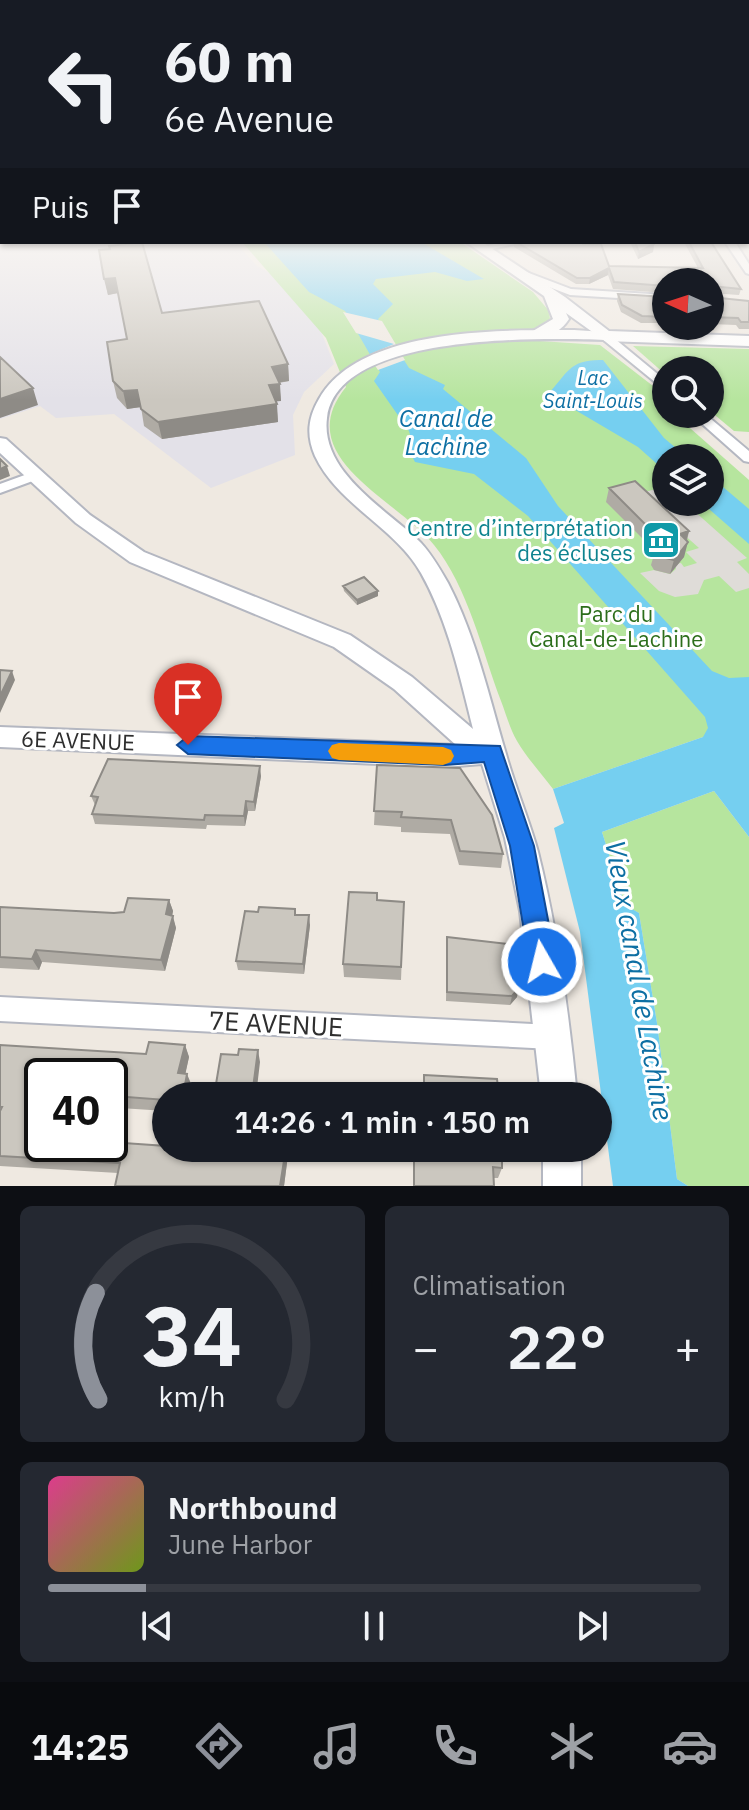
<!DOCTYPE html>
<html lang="fr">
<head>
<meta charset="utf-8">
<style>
	body { margin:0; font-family:"IBM Plex Sans",sans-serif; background:#242831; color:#f1f3f6; height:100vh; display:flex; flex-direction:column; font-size:30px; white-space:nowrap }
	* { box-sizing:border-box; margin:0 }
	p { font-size:26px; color:#9ea1a6 }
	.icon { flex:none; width:44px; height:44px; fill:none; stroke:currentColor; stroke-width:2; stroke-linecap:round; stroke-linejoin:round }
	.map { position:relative; height:1186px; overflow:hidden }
	.details { display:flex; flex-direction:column; gap:20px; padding:20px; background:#0d0f14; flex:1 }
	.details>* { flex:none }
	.hud { position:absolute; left:0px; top:0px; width:750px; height:244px; box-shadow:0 2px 6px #0004; background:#171b24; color:#f1f3f6; overflow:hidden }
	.needle { width:52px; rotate:273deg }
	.fabs { position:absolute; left:652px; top:268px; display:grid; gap:16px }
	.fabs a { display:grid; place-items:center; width:72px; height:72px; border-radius:50%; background:#171b24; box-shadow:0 2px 6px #0004; font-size:40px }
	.speed { position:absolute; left:24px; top:1058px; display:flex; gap:16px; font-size:40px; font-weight:700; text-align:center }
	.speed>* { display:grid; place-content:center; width:104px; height:104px; border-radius:50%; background:#171b24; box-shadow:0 2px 6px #0004; line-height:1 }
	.speed .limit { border:4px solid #111; border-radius:12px; background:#fff; color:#111 }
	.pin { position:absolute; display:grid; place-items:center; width:68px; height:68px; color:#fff; margin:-82px -34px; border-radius:50% 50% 50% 0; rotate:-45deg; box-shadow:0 0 8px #0007 }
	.pin .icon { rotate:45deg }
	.me { position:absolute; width:88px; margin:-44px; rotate:352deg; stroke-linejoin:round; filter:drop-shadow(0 0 6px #0008) }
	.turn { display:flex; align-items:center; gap:28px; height:168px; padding:0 32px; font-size:36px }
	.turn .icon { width:104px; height:104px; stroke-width:2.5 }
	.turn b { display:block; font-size:56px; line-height:68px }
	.then { display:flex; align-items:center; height:76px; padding:0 32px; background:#0003; gap:16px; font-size:30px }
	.big { font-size:60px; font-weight:600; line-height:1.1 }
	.details .tile { flex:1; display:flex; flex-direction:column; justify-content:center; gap:12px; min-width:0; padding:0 28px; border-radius:12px; background:#242831 }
	.details .dial { align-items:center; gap:0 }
	.dial svg { height:208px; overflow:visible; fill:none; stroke:#363941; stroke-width:7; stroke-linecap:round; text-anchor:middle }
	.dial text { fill:#f1f3f6; stroke:none }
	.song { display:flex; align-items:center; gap:24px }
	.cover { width:96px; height:96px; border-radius:12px; background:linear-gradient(135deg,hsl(330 70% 55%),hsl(80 70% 35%)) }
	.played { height:8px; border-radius:4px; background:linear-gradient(90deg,#8c9099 15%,#363941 15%) }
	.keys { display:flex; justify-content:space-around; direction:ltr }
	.heat { display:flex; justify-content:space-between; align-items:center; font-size:44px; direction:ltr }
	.details .tiles { flex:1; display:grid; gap:20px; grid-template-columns:1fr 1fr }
	.tile:last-child { grid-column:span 2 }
	.trip { position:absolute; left:152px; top:1082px; width:460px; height:80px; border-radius:40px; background:#171b24; box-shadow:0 2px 6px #0004; font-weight:600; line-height:80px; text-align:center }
	.tabs { display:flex; height:128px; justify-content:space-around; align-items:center; background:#090b0e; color:#9ea1a6 }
	.tabs .icon { width:56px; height:56px }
	.tabs .selected { color:#8c9099 }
	.tabs b { font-size:36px; color:#f1f3f6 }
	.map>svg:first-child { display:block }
	.industrial { fill:#e3e1e8 }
	.green { fill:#b6e59e; fill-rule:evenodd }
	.plaza { fill:#dfdcd8 }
	.water { fill:#75cff0 }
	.pier { fill:#efe9e1 }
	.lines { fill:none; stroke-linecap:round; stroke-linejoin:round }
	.minor-casing { stroke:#b4b7c1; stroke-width:4 }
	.tertiary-casing { stroke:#b4b7c1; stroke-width:4 }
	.secondary-casing { stroke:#b4b7c1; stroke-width:4 }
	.minor { fill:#fff; fill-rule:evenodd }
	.tertiary { fill:#fff; fill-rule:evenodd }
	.secondary { fill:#fff; fill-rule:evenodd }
	.wall { fill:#afaba4 }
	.shaded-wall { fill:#8e8b86 }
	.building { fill:#cbc7bf; stroke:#8e8b86; stroke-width:2 }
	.route { fill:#1a73e8; stroke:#114b97; stroke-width:2 }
	.slow { fill:#f59e0b }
	.labels { text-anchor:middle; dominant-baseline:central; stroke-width:6; stroke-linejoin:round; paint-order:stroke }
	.far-water-label { font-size:20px; font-style:italic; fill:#0d6fa3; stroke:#fff }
	.culture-label { font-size:22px; fill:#0d838f; stroke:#fff; text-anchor:end }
	.park-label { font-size:22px; fill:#2c6e1b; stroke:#fff }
	.street-label { font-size:22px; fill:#2e2e2e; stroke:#fff }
	.water-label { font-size:24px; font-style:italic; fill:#0d6fa3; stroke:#fff }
	.near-street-label { font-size:26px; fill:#2e2e2e; stroke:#fff }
	.near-water-label { font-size:28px; font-style:italic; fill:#0d6fa3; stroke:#fff }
</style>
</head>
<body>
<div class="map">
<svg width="749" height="1186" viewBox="0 0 749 1186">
	<rect width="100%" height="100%" fill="#efe9e1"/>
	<path class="industrial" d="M0,234L2,242H235L257,266L339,312L318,324L334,364L304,392L293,415L295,455L211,488L114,414L56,418L40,406L0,419Z"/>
	<path class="green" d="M242,242H460L533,292L549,311L550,320L533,329L540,341L600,345L666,396V414H674L749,480V744L703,737L553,789C541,773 527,758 517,741C510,729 506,714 501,701C482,651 468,587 434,545C397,499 289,457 346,387L326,338ZM666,458H710V502H666Z
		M633,346L749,349V432L734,431L710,411V370H666V375Z
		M714,791L749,837V1186H688L677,1179L657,1023L639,913L625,906L602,832Z"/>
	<path class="plaza" d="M666,486V502H684L747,558L737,562L749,574V588L736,592L719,576L704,580L698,594L675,597L659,591L640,573L654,570L670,574L676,569L675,564L681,563L684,567L697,563L686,552L699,548L638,494Z"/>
	<path class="water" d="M264,242H421L484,279L467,281L435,272L376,279L373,284L393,304L378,319L409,368L445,385L443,389L526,458L558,506L712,671L729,678L749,677V837L714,791L602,832L625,905L639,913L657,1023L677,1179L688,1186H613L580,932L554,828L564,823L553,789L703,737L708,728L705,717L528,516L474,474L415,462L409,450L413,445L409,431L374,381L380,372L345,311L309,292Z
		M603,360L664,438L688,458H666V472L638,447L548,394C568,373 569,359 603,360Z
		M710,476L749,509V544L701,502H710Z"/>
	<path class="pier" d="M343,312L382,321L405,360L378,370L368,355L394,344L356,333Z"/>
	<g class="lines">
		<defs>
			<path id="minor" d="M503,242H524L483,251L478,248Z
				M725,242H735L749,264V274L746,273Z
				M515,270H521L571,289L666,295V301L570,295L515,274Z
				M601,334H609L666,381V391L601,338Z
				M691,414H705L749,451V462L744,461Z
				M33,472L40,476L38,479L0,493V484Z
				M0,997L552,1025L561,1028L564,1037L561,1046L552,1049L0,1021Z"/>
			<path id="tertiary" d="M574,330L605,332L612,336L605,340C543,338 337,332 327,418C320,473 388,510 421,543C432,555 440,569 448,583C476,637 489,697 506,754C515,787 529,819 538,852C558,932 569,1014 577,1096H541L520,911L505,838L482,764L445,767L0,747V727L456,745L394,689L334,647L130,562L76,523L0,453V438L6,439L90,515L144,552L350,635L412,677L473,729C460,677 448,621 421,573C395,527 338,505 315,456C306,435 308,418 319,399C359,327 502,330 574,330Z
				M543,1148H581V1186H543Z"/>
			<path id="secondary" d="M466,242H482L565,297L609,331L749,336V346L605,341L566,313L569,319C562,330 547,341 533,337V331L553,319L544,296Z"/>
		</defs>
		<use href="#minor" class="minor-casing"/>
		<use href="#tertiary" class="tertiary-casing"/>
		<use href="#secondary" class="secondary-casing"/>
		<use href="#minor" class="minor"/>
		<use href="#tertiary" class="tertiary"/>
		<use href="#secondary" class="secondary"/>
	</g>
	<path class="wall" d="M514,242H583L609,266L698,268L684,242H711L741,289L739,295L710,293L666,282V293L613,289L608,275L589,284H576L514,247Z
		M630,242H653L654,244L653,252L638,259Z
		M99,250L162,313L288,364L289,381L279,383L281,401H276L278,422L162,439L144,426L141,407L127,409L117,398L113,381L127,339L118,293L108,295Z
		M618,294L666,297V323H641L621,312L617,301Z
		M710,297L749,301V329H739L736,325L710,324Z
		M609,488L689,531L684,557L670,574L654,570L651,565L655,551L606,502Z
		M343,586L378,596L357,605L344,591Z
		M377,765L503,854L501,868L459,865L450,834L401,832V827L374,825Z
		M261,776L255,811H248L245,826L207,825L206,829L95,824L92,814L95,805L91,796Z
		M169,900L173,911L172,916L176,928L165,971L42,962L39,970L0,968V907L114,913L124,912Z
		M377,900L404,902L401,980L344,977L343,964Z
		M296,915L310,925L304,974L238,970L236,961Z
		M447,937L517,997L510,1005L446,1001Z
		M0,1045L146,1054L185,1045L189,1057L185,1074L192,1086L166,1096V1111L120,1108L114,1133H110V1076L42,1144L222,1150V1148H287L288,1155L284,1186H115L118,1173L0,1166Z
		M422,1148H502V1168L498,1178H494V1186H413L414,1160H422Z"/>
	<path class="shaded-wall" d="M654,244L653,252L638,259L639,252Z
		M609,268L608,275L589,284L590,278Z
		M115,278L118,293L108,295L104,279Z
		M288,364L289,381L274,383L272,367Z
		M280,384L281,401L270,402L269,385Z
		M33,388L38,405L0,418V399Z
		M137,390L141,407L127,409L123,391Z
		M277,404L278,422L162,439L158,422Z
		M7,466L10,476L0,480V469Z
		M689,531L685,545L680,534Z
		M688,542L684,557L670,574L674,560Z
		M378,591V596L357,605V600Z
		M12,671L15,680L0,713V696Z
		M260,766L261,776L255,811L254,802Z
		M246,801L248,811L245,826L244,816Z
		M169,900L173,911L170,926L166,914Z
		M309,915L310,925L304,974L303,964Z
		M173,916L176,928L165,971L161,960Z
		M36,950L42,962L39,970L32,959Z
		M519,988L517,997L510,1005L512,996Z
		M185,1045L189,1057L183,1085L178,1073Z
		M258,1050L260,1062L256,1096H252Z
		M187,1074L192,1086L190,1096H183Z
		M114,1096L120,1108L114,1133L110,1126V1111Z
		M286,1148H287L288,1155L284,1186H280Z"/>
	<path class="building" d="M142,242L162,313L259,301L288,364L272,367L280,384L269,385L277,404L158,422L141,409L137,390L123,391L113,381L107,342L127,339L115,278L104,279L99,250L110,249L109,246Z
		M516,242H583V244H601L609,266L703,268L689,242H711L741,289L712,286L710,295V282H666V286L614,282L609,268L590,278H577Z
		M635,242H653L654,244L639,252Z
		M618,294L666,297V317L642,316L622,305Z
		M710,297L749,301V322H741L738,318L710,317Z
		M0,357L33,388L0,399Z
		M0,459L7,466L0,469Z
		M635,481L689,531L680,534L688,542L674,560L658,556L655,551L659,538L609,488Z
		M364,577L378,591L357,600L343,586Z
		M0,670L12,671L0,696Z
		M108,759L260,766L254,802L246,801L244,816L205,815L204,820L92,814L98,797L91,796Z
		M377,765L460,768L492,815L503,854L460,851L451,820L401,817L402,812L374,811Z
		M349,892L377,893V900L404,902L401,967L343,964Z
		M128,898L169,900L166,914L173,916L161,960L36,950L32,959L0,957V907L114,913L124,912Z
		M259,907L295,909V915H309L303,964L236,961L245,911L258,912Z
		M447,937L517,945L519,988L512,996L447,992Z
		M149,1042L185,1045L178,1073L187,1074L183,1096H166V1100L114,1096L110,1111V1076H42V1144H110V1142L166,1146V1148L222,1150V1148H286L280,1186H115L120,1163L0,1156V1111L2,1107H0V1045L146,1054Z
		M239,1049L258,1050L252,1096H214L221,1054L238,1055Z
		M424,1075L497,1079L499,1096H424Z
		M423,1148H502V1168L493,1167L494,1186H414V1160H423Z"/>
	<linearGradient id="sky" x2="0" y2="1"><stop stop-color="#7abfeb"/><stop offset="0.58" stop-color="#f8f5f2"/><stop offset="1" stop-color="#f8f5f2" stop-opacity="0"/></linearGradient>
	<rect width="749" height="400" fill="url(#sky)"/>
	<path class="route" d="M188,736L500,746L534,846L556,962L552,972L542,975L533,972L529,962L510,846L484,762L445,765L188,754L177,745Z"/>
	<path class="slow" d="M339,743L443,747L451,750L454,756L451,762L443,765L339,760L332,758L328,751L332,745Z"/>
	<defs>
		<symbol id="museum-square" viewBox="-11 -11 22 22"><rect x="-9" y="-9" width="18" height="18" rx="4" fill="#0f9aa8" stroke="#fff"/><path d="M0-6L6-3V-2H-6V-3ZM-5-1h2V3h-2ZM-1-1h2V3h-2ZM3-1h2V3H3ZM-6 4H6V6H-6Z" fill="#fff"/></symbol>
	</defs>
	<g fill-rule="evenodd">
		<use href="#museum-square" x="639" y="518" width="44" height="44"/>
	</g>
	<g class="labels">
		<g class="far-water-label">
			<text x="593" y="377">Lac<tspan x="593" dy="23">Saint-Louis</tspan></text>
		</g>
		<g class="culture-label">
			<text x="633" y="527">Centre d’interprétation<tspan x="633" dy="25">des écluses</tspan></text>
		</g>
		<g class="park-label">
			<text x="616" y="613">Parc du<tspan x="616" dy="25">Canal-de-Lachine</tspan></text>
		</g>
		<g class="street-label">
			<text transform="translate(78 740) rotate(2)">6E AVENUE</text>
		</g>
		<g class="water-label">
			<text x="446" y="418">Canal de<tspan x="446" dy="28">Lachine</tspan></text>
		</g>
		<g class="near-street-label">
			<text transform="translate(276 1023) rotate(3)">7E AVENUE</text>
		</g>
		<g class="near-water-label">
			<text transform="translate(640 980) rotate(80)">Vieux canal de Lachine</text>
		</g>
	</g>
</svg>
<div class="fabs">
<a><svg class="needle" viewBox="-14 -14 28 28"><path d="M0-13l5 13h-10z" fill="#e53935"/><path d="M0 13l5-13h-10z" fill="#9ea1a6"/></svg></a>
<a><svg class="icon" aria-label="search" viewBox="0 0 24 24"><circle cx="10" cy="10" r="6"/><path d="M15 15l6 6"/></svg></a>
<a><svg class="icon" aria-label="layers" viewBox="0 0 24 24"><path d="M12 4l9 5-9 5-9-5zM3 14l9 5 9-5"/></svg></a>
</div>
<div class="speed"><div class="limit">40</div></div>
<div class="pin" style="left:188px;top:745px;background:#d93025"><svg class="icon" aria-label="arrive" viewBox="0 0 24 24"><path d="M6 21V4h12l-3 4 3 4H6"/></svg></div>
<svg class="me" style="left:542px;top:962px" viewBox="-20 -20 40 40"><circle r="17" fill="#1a73e8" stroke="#fff" stroke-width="3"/><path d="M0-11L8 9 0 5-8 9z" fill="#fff"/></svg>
<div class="trip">14:26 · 1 min · 150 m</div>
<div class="hud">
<div class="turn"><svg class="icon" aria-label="left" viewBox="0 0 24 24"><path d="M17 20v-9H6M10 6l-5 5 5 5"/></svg><div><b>60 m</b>6e Avenue</div></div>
<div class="then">Puis<svg class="icon" aria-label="arrive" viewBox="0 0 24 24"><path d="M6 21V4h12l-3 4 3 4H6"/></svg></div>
</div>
</div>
<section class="details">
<div class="tiles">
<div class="tile dial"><svg viewBox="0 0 100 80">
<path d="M14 69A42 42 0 1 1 86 69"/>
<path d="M14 69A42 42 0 0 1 13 28" stroke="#8c9099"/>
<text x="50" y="56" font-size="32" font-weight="700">34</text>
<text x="50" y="72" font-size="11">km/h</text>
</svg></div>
<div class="tile"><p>Climatisation</p>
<div class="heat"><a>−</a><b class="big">22°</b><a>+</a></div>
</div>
<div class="tile">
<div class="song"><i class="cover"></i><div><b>Northbound</b><p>June Harbor</p></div></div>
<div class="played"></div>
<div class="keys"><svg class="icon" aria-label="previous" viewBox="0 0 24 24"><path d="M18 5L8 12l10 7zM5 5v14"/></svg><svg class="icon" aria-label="pause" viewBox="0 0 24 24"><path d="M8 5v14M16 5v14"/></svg><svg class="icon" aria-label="next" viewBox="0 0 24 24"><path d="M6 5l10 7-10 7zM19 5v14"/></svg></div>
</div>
</div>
</section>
<nav class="tabs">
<b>14:25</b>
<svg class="icon selected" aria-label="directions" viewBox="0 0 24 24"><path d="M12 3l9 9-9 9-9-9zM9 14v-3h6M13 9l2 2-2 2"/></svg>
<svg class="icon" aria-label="music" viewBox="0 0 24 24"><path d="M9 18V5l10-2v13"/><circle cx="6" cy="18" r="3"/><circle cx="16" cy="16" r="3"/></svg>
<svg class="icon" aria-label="phone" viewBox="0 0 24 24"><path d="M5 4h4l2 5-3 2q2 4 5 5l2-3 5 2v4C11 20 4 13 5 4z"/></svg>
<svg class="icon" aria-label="climate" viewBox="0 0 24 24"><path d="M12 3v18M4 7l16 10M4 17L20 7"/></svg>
<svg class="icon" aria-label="car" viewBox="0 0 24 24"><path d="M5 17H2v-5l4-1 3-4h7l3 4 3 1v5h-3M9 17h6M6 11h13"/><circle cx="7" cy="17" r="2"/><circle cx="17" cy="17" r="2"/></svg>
</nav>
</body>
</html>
